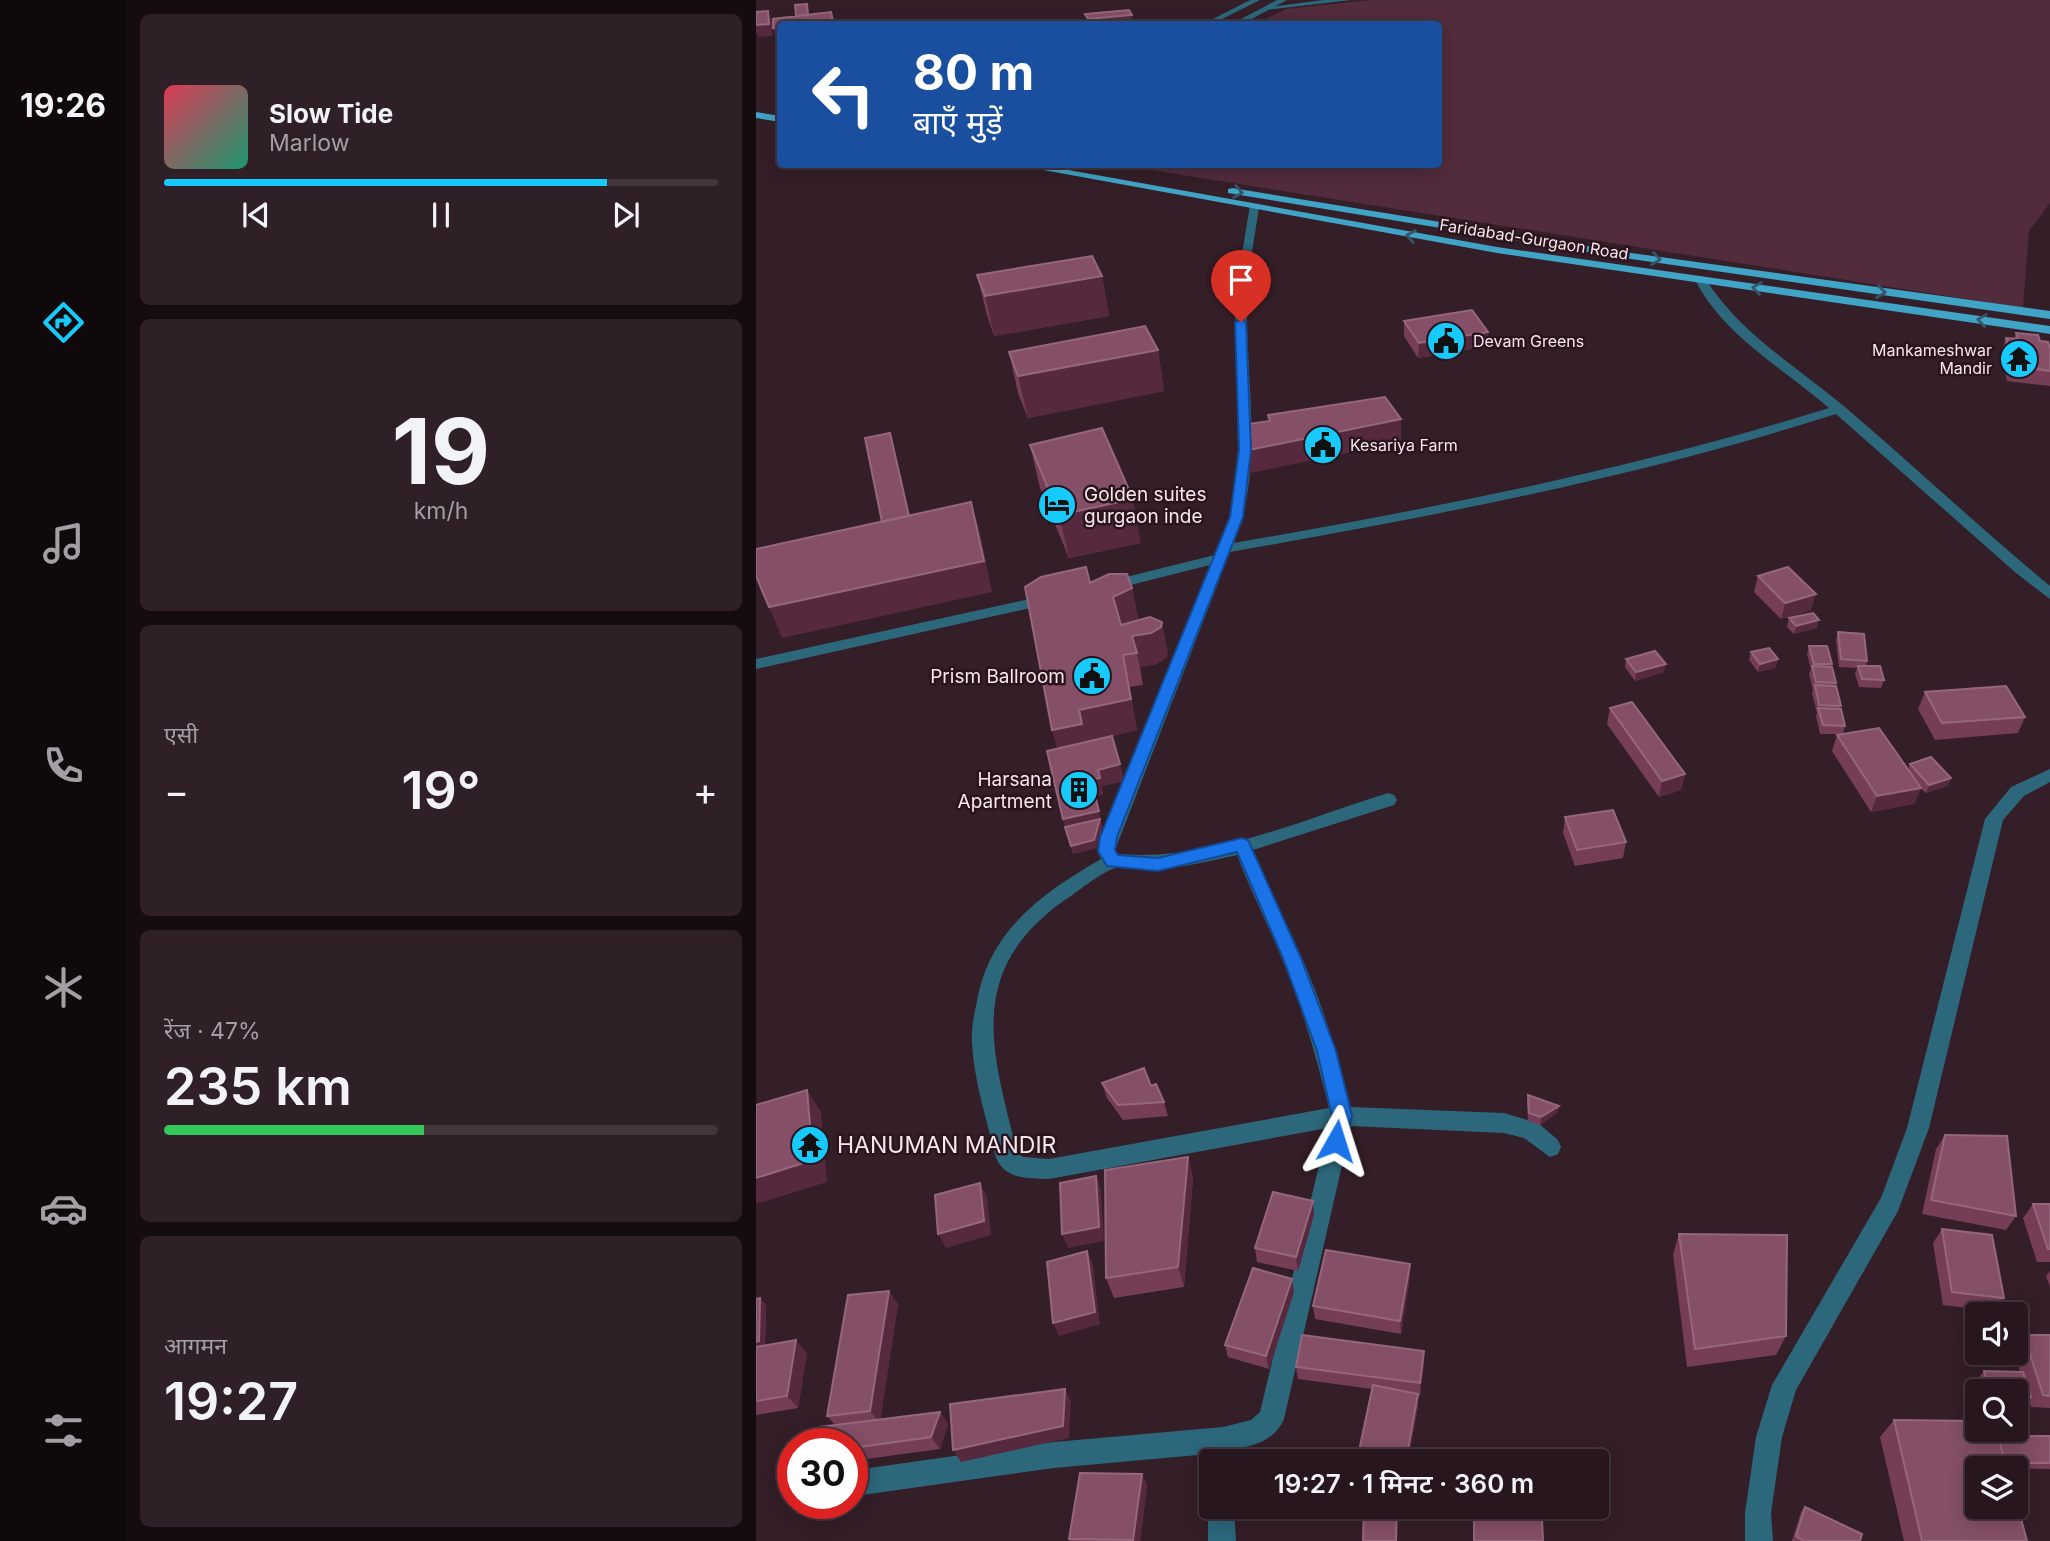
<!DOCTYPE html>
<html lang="hi">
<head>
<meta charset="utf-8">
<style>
	body { margin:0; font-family:Inter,"Noto Sans Devanagari",sans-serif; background:#2f1f27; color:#f1f3f6; height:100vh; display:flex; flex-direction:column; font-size:26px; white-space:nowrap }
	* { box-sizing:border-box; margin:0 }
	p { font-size:23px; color:#a49fa4 }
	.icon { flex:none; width:38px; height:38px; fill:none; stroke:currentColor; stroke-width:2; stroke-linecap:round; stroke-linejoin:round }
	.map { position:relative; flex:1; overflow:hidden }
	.panel { display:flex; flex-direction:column; gap:14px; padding:14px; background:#150c10; width:630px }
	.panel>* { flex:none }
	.banner { position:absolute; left:21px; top:21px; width:665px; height:147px; border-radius:7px; box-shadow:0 4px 18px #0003,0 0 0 2px #43353c; background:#1a4fa0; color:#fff; overflow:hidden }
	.controls { position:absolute; left:1209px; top:1302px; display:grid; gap:14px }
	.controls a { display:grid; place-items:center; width:63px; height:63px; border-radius:7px; background:#27161e; box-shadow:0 4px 18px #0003,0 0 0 2px #43353c; font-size:35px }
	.speed { position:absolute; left:21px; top:1428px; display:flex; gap:14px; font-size:35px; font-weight:700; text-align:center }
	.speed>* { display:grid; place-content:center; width:91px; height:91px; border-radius:50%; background:#27161e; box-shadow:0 4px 18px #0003,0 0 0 2px #43353c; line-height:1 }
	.speed .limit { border:10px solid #d22; background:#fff; color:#111 }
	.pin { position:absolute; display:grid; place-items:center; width:60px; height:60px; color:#fff; margin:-72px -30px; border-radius:50% 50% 50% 0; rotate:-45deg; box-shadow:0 0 7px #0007 }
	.pin .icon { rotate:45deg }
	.me { position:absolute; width:77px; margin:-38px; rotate:6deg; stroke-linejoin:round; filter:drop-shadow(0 0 5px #0008) }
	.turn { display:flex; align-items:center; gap:24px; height:147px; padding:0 21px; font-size:32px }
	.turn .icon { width:91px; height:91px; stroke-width:2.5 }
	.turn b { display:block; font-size:49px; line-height:60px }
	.big { font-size:52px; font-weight:600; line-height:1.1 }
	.panel .widget { flex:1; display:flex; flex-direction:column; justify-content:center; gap:10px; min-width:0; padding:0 24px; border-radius:10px; background:#2f1f27 }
	.panel .dial { align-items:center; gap:0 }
	.dial b { font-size:91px; line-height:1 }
	.song { display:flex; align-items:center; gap:21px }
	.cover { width:84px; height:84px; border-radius:10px; background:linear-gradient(135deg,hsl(350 70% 55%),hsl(160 70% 35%)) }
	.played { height:7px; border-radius:4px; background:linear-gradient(90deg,#16cafb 80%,#43353c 80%) }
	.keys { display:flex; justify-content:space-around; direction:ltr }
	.heat { display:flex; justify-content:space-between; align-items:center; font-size:38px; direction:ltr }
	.charge { height:10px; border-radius:5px; background:linear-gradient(90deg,#34c759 47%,#43353c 0) }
	.trip { position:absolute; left:443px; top:1449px; width:410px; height:70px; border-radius:7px; background:#27161e; box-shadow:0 4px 18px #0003,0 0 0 2px #43353c; font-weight:600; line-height:70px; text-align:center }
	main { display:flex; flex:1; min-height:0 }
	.menu { display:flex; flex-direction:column; width:126px; justify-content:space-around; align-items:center; background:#10090c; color:#a49fa4 }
	.menu .icon { width:49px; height:49px }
	.menu .selected { color:#16cafb }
	.menu b { font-size:32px; color:#f1f3f6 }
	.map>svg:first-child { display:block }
	.green { fill:#522b3c }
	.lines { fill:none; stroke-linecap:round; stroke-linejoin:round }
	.minor { fill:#2c677b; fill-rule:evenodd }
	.tertiary { fill:#2c677b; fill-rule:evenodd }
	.primary { fill:#40a4c6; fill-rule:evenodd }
	.wall { fill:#763d57 }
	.shaded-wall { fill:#56293e }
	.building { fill:#844f67; stroke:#96677c; stroke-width:2 }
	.oneway { stroke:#34556a }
	.route { fill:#1a73e8; stroke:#114b97; stroke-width:2 }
	.labels { text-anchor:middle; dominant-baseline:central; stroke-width:5; stroke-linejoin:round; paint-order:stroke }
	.far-street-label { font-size:16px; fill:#f7e7ed; stroke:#2a151e }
	.far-poi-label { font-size:16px; fill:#f7e7ed; stroke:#2a151e; text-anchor:start }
	.poi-label { font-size:19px; fill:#f7e7ed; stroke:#2a151e; text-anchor:end }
	.near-poi-label { font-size:23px; fill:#f7e7ed; stroke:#2a151e; text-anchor:start }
</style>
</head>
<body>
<main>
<nav class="menu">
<b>19:26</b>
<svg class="icon selected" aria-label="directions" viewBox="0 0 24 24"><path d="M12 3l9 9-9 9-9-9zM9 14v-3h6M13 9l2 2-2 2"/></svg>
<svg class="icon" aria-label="music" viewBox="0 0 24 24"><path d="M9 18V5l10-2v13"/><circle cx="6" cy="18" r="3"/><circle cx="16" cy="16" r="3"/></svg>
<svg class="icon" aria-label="phone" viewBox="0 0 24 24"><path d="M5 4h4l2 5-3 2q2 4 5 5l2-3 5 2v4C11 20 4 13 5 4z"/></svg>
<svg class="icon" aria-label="climate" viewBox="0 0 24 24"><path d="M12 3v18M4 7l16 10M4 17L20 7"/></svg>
<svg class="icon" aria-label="car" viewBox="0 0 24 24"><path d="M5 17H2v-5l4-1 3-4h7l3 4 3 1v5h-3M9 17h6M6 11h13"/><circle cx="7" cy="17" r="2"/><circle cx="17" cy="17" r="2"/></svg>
<svg class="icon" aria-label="filters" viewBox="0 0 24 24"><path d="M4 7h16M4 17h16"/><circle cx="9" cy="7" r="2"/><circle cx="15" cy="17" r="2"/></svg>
</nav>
<section class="panel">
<div class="widget">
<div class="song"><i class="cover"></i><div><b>Slow Tide</b><p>Marlow</p></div></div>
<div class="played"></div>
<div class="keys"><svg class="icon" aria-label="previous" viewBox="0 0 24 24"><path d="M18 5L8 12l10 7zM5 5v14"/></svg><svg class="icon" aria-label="pause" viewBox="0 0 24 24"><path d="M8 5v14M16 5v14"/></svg><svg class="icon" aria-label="next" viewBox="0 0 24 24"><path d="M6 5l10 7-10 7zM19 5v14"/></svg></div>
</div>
<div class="widget dial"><b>19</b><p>km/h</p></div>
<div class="widget"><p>एसी</p>
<div class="heat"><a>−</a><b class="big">19°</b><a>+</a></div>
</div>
<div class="widget"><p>रेंज · 47%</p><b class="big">235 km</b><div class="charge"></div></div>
<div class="widget"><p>आगमन</p><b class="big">19:27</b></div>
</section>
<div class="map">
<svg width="1294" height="1541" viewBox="0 0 1294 1541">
	<rect width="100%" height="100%" fill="#341e28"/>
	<path class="green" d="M614,0H1294V203L1273,231L1267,308L363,165L682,164V24H499L530,9Z"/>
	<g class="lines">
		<path class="minor" d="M567,0H595L510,10L506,8Z
			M494,205L503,207C499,237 492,268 491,298C489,379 509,465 478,543C679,508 878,469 1073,408C1027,368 968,336 939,280L945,277L949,278C983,333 1040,366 1089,407C1158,466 1224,528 1294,586V599L1260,573L1080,414C882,477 679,516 474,552L359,850L362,854C456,862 544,820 632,793L638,795L641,800L638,805L497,850C512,887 530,922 546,958C567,1006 582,1056 595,1107L748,1113L782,1123L802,1140L805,1147L802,1154L794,1157L768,1138L748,1133L595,1126L528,1419C519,1440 500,1445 479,1449L478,1461H455V1469L453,1454L298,1468L99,1496L96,1495V1471L99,1470L298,1442L467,1427L495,1420L504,1412L572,1128L293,1179C272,1178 250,1180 240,1158C231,1120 218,1082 216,1043C215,1029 218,1015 221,1001C234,930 286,893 345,859L341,851L344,837L454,565L351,591L343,586L346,583L459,555L474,517L482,449L479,296ZM481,855C494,890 512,924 526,959C546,1007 561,1058 573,1108L293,1159L267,1157L261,1152C237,1054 208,973 306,902C319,894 346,871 360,868C370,866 382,871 392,870C422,868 451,862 481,855Z
			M296,594L304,599L301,602L0,669V659Z
			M1294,769V782L1268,796L1247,820L1173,1128L1142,1211L1040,1390L1026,1437L1015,1513L1017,1541H989V1513L1000,1437L1016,1385L1125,1198L1151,1128L1229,819L1255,787Z
			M455,1499V1507H478L480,1541H452V1507Z"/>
		<path class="tertiary" d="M494,0H504L456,24H447Z
			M521,0H531L492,21L485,19Z"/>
		<path class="primary" d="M0,112L24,116V122L0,118Z
			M255,164H279L741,247L1294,326V334L741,253Z
			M476,188L868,252L1294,311V319L868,258L472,193V189Z"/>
	</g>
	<path class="wall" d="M221,275L346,276L353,316L238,336L231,315Z
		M648,321L732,332V346L662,358L648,336Z
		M1260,333L1284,341L1294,348V386L1251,381L1245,353L1250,338L1258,339Z
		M402,350L408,391L272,418L262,393L253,352Z
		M274,445L385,543L313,558L284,488Z
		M1002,576L1055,610L1025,619L998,592Z
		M334,583L376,588L382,619L375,622L412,653L410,658L400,664L384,667L387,685L373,687L381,730L356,736L368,781L345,786L347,794L339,796L346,827L340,848L317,854L307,819L301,749Z
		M1033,618L1061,628L1038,634L1031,627Z
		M1082,632L1111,661L1110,666L1128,680L1125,688L1103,687L1099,674L1101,668L1083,667L1080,640Z
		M1053,646L1076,664L1075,667L1080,683L1079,686L1085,706L1084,708L1089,726L1087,734L1152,769L1154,764L1195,778L1191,786L1170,793L1165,788L1158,804L1115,812L1076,751L1081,735L1085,734H1064L1060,716L1061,713L1056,693L1057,690L1053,674L1055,669L1051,654Z
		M995,652L1022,659L1019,668L1002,672L993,660Z
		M870,659L908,672L879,681L869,667Z
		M1169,692L1269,717L1262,733L1179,740L1162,709Z
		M854,708L929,774L925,790L903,797L851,724Z
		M809,817L870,842L867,858L819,866L807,833Z
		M346,1083L395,1086L408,1102L412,1116L367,1120L351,1098Z
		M772,1095L803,1106L801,1113L784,1125L772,1121L771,1102Z
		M1189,1135L1260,1216L1250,1230L1166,1214L1180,1149Z
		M432,1157L437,1178L428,1287L358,1298L350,1278Z
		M1277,1204H1294V1262H1281L1267,1218Z
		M558,1215L542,1271L501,1262L499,1248Z
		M1186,1229L1248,1298L1237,1311L1187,1305L1177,1243Z
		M923,1234L1030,1336L1020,1355L931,1367L917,1254Z
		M654,1264V1277L645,1334L559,1319L557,1306Z
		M1294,1271V1287L1290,1276Z
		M538,1292L513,1369L472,1357L469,1345Z
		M4,1298L10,1305L9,1345L51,1353L42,1408L0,1415V1299Z
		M142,1304L124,1420L184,1412L192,1424L184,1449L96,1461V1444L71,1416Z
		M1268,1335H1294V1408L1275,1407L1273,1399L1269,1403H1260V1391H1226L1223,1377L1228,1371L1264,1372L1259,1353H1260V1344Z
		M668,1364L664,1396L662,1395V1406L652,1461H604L603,1451L616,1389L542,1379L540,1367Z
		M1138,1420L1242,1436H1294V1469L1222,1468L1271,1541H1148L1124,1437Z
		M386,1474L391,1485L384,1541H314L313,1539Z
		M1049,1507L1104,1541H1036L1045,1512Z"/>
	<path class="shaded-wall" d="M12,11L16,23L17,36L2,37L0,32V25Z
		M75,12L79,24H48Z
		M376,15L378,24H333L332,19Z
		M24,27V39L21,40L17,28Z
		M346,276L353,316L238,336L229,296Z
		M732,332V346L662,358L663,343Z
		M402,350L408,391L272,418L262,376Z
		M645,419V442L490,474L488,451Z
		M377,499L385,543L313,558L303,515Z
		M215,502L224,533L236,592L26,638L13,607Z
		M376,588L382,619L363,628L357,597Z
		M1060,594L1055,610L1025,619L1029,603Z
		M1063,620L1061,628L1038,634L1040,626Z
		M406,622L412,653L410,658L400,664L384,667L376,636Z
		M1022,659L1019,668L1002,672L1004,664Z
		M910,664L908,672L879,681L880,672Z
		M375,699L381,730L331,742L305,762L296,730L323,710Z
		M364,764L368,781L345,786L342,770Z
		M929,774L925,790L903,797L906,781Z
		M344,778L347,794L339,796L335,780Z
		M1195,778L1191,786L1170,793L1173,785Z
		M1165,788L1158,804L1115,812L1121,796Z
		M343,811L346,827L340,848L317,854L307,819Z
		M51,1090L65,1112L71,1182L0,1204V1178Z
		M803,1106L801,1113L784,1125L785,1117Z
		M432,1157L437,1178L428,1287L422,1267Z
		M340,1176L345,1190L348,1241L312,1248L306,1234Z
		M224,1183L231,1197L235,1235L190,1248L182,1234Z
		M557,1201L558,1215L542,1271L540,1257Z
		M331,1251L337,1265L344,1324L303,1336L297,1323Z
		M654,1264V1277L645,1334L644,1321Z
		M536,1279L538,1292L513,1369L510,1356Z
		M133,1291L142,1304L124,1423L114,1411Z
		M4,1298L10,1305L9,1348L0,1351Z
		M40,1340L51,1353L42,1408L31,1396Z
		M668,1351V1364L664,1396V1383Z
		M309,1389L315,1401L313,1438L205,1462L197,1450Z
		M662,1394V1406L652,1461H650Z
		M184,1412L192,1424L184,1449L175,1437Z
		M386,1474L391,1485L384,1541H378Z"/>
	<path class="building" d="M51,4L52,15L40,16L39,5Z
		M373,10L376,15L332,19L329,14Z
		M12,11L13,24L0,25V12Z
		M75,12L77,21L48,24H24V27L17,28V19Z
		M336,256L346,276L229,296L221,275Z
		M716,310L732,332L663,343L648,321Z
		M389,326L402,350L262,376L253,352Z
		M1260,333L1282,335L1284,341L1292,342L1294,348V371L1256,366L1250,338L1262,339Z
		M629,397L645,419L488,451V437L495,436L492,424L514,421L512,415Z
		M346,428L377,499L303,515L274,445Z
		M134,433L153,516L126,522L109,438Z
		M215,502L228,561L13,607L0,576V549Z
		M330,567L334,583L353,574H371L376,588L357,597L365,625L394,617L406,622L405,627L395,633L376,636L381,653L367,655L375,699L323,710L326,724L296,730L269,587L285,577Z
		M1032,567L1060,594L1029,603L1002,576Z
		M1057,613L1063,620L1040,626L1033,618Z
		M1082,632L1108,634L1111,661L1085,659Z
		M1053,646H1071L1076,664H1058Z
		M1013,648L1022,659L1004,664L995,652Z
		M899,651L910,664L880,672L870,659Z
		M1056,666L1076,667L1080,683L1060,682Z
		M1102,666H1124L1128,680L1106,679Z
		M1059,685L1080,686L1085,706L1063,705Z
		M1250,686L1269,717L1186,723L1169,692Z
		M876,702L929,774L906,781L854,708Z
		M1062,708L1085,709L1089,726L1067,725Z
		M1123,728L1165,788L1121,796L1081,735Z
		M356,736L364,764L342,770L344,778L335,780L343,811L307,819L291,751Z
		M1175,757L1195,778L1173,785L1154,764Z
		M857,810L870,842L821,850L809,817Z
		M344,819L338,840L315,846L309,827Z
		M388,1068L395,1086L400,1084L408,1102L362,1105L346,1083Z
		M51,1090L57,1160L0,1178V1105Z
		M772,1095L803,1106L785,1117L773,1113Z
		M1189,1135L1251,1136L1260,1216L1175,1200Z
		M432,1157L422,1267L350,1278L349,1170Z
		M340,1176L343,1227L306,1234L304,1183Z
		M224,1183L228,1221L182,1234L179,1195Z
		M517,1192L557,1201L540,1257L499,1248Z
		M1277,1204H1294V1249H1292Z
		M1186,1229L1236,1235L1248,1298L1196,1292Z
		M923,1234L1031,1235L1030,1336L939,1349Z
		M570,1250L654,1264L644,1321L557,1306Z
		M331,1251L339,1312L297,1323L291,1262Z
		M497,1268L536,1279L510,1356L469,1345Z
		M133,1291L114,1411L71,1416L92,1295Z
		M4,1298L3,1341L0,1342V1299Z
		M546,1335L668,1351L664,1383L540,1367Z
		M1268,1335H1294V1396L1287,1395Z
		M40,1340L31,1396L0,1401V1347Z
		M1228,1371L1267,1372L1275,1397H1260V1391H1233Z
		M617,1385L662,1394L650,1461L603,1451Z
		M309,1389L307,1426L197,1450L194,1404Z
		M184,1412L175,1437L96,1448V1444H64V1427Z
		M1138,1420L1222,1421V1430H1240L1251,1468H1222V1507H1260V1500L1271,1541H1166Z
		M1242,1436H1294V1463H1249Z
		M324,1473L386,1474L377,1540L313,1539Z
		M608,1507H641L640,1541H607Z
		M1049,1507L1106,1534L1104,1541H1048L1040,1536Z
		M718,1518L786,1520L787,1541H718Z"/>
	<defs><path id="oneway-chevron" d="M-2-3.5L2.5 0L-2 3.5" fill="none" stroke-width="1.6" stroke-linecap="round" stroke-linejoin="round" transform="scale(1.75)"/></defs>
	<g class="oneway">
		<use href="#oneway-chevron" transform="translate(482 192) rotate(9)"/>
		<use href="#oneway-chevron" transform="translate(655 236) rotate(-171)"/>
		<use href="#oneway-chevron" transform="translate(900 259) rotate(8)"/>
		<use href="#oneway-chevron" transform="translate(1001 288) rotate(-172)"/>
		<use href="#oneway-chevron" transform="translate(1125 292) rotate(8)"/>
		<use href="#oneway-chevron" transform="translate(1226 320) rotate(-172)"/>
	</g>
	<path class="route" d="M485,319L490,322L495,450L487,517L361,837L359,850L362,855L402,858L486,838L492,840L545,958L580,1051L596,1116L587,1147L580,1150L573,1147L570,1141L576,1116L561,1051L527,958L481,852L402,871L351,866L342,851L344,837L474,517L483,450L479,322Z"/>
	<defs>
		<symbol id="civic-disc" viewBox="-11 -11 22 22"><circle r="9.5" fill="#16cafb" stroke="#2a151e"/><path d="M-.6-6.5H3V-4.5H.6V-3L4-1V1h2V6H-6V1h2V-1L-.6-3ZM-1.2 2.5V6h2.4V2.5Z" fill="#111"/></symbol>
		<symbol id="temple-disc" viewBox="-11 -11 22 22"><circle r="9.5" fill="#16cafb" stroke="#2a151e"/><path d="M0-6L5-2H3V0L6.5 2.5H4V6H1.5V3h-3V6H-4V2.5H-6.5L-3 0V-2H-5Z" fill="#111"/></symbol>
		<symbol id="hotel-disc" viewBox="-11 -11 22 22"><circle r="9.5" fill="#16cafb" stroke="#2a151e"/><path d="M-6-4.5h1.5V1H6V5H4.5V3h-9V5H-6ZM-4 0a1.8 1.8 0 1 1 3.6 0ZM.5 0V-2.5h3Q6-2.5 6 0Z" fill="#111"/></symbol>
		<symbol id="building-disc" viewBox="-11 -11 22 22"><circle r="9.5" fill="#16cafb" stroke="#2a151e"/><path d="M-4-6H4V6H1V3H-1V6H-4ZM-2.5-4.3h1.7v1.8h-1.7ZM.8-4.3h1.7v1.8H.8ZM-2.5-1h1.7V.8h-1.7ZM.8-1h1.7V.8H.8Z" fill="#111"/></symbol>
	</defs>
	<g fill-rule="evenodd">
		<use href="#civic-disc" x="668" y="319" width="44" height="44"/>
		<use href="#temple-disc" x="1241" y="337" width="44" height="44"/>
		<use href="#civic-disc" x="545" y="423" width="44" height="44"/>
		<use href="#hotel-disc" x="279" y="483" width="44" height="44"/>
		<use href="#civic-disc" x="314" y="654" width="44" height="44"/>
		<use href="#building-disc" x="301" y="768" width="44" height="44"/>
		<use href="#temple-disc" x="32" y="1123" width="44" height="44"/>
	</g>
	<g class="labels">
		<g class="far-street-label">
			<text transform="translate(778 239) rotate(9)">Faridabad-Gurgaon Road</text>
		</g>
		<g class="far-poi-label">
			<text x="717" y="341">Devam Greens</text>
			<text x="1236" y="350" text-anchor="end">Mankameshwar<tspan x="1236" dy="18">Mandir</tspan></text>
			<text x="594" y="445">Kesariya Farm</text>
		</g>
		<g class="poi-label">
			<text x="328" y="494" text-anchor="start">Golden suites<tspan x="328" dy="22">gurgaon inde</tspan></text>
			<text x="309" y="676">Prism Ballroom</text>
			<text x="296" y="779">Harsana<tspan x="296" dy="22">Apartment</tspan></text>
		</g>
		<g class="near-poi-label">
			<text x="81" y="1145">HANUMAN MANDIR</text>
		</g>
	</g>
</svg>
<div class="controls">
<a><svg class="icon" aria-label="sound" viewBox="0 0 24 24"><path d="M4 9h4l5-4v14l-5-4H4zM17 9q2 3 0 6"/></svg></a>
<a><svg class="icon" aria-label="search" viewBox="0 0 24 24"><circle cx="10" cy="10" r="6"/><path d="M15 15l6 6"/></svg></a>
<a><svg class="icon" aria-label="layers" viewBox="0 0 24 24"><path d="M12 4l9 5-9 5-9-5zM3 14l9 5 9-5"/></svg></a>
</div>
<div class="speed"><div class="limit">30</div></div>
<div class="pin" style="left:485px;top:322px;background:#d93025"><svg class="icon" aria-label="arrive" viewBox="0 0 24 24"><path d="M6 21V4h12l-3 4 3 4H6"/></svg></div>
<svg class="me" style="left:580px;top:1141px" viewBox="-20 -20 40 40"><path d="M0-17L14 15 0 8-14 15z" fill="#1a73e8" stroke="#fff" stroke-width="4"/></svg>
<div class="trip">19:27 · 1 मिनट · 360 m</div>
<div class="banner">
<div class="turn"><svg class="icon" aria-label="left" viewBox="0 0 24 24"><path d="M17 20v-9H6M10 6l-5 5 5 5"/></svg><div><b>80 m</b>बाएँ मुड़ें</div></div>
</div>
</div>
</main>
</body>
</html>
